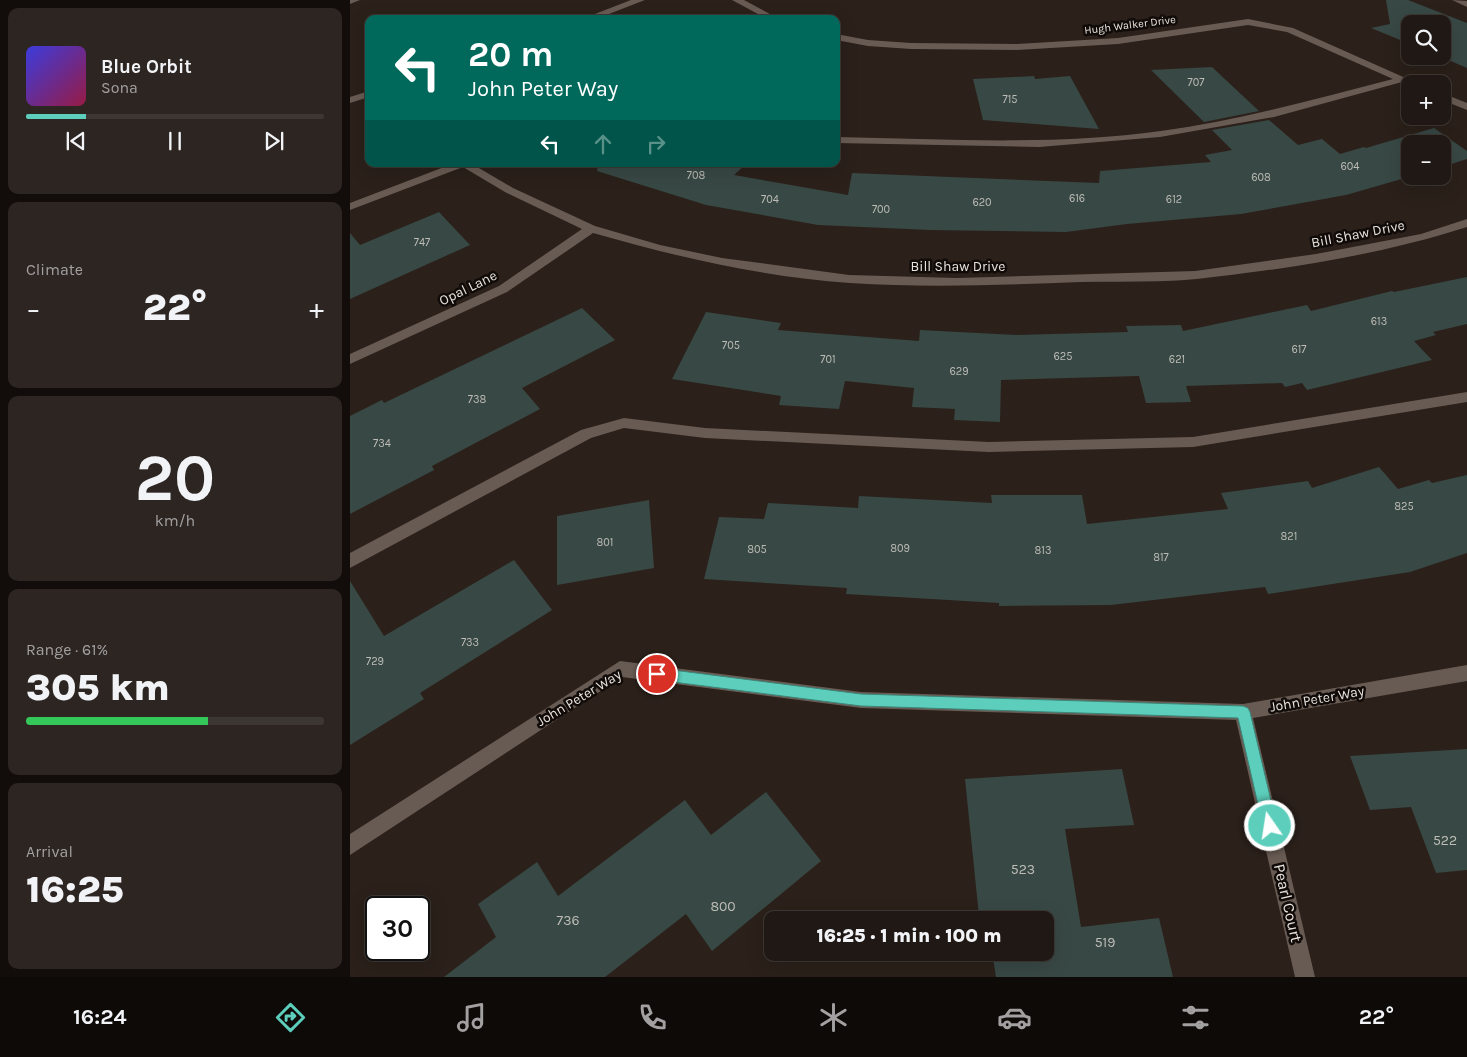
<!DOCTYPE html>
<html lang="en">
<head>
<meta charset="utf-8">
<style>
	body { margin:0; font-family:Karla,sans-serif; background:#2d2522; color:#f1f3f6; height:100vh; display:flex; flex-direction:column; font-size:19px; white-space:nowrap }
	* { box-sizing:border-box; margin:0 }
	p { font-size:16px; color:#a2a0a0 }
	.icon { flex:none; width:28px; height:28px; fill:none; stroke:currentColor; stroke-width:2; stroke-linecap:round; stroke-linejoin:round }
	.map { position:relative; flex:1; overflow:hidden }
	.side { display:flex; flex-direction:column; gap:8px; padding:8px; background:#120d0b; width:350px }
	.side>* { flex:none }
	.top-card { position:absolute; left:15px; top:15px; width:475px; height:152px; border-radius:10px; box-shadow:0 5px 20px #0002,0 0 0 1px #3d3734; background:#00695c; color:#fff; overflow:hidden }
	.buttons { position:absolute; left:1051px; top:15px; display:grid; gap:10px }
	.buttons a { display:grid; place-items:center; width:50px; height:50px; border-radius:10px; background:#201814; box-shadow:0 5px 20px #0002,0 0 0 1px #3d3734; font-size:25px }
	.speed { position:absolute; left:15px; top:896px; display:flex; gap:10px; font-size:25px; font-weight:700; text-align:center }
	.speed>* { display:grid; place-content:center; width:65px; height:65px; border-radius:50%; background:#201814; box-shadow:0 5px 20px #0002,0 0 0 1px #3d3734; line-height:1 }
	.speed .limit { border:2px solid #111; border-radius:8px; background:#fff; color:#111 }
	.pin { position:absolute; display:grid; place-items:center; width:42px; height:42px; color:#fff; margin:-21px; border:2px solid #fff; border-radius:50%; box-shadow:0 1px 5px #0007 }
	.me { position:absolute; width:55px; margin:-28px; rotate:347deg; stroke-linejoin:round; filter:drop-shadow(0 0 4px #0008) }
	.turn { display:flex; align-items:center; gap:18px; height:105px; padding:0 20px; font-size:22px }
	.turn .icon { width:65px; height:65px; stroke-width:2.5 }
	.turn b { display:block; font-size:35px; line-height:42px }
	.lanes { display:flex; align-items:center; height:48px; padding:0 20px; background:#0003; justify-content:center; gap:25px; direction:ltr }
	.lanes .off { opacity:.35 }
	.big { font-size:38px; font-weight:800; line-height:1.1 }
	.side .card { flex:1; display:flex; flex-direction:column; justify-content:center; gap:8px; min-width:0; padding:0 18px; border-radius:10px; background:#2d2522 }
	.side .dial { align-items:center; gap:0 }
	.dial b { font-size:65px; line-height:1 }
	.song { display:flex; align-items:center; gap:15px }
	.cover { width:60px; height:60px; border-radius:8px; background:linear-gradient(135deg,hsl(240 70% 55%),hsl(340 70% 35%)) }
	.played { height:5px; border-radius:2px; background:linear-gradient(90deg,#5ccebb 20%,#3d3734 20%) }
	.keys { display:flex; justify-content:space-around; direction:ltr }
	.heat { display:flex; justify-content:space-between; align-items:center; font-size:28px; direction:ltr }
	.charge { height:8px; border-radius:4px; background:linear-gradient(90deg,#34c759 61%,#3d3734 0) }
	.trip { position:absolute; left:414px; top:911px; width:290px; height:50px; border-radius:10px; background:#201814; box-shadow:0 5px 20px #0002,0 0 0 1px #3d3734; font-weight:800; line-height:50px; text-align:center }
	.menu { display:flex; height:80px; justify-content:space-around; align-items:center; background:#0d0a08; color:#a2a0a0 }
	.menu .icon { width:35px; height:35px }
	.menu .active { color:#5ccebb }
	.menu b { font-size:22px; color:#f1f3f6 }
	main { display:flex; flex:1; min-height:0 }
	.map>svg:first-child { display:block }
	.building { fill:#384844 }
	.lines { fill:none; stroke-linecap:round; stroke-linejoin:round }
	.minor { fill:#685b53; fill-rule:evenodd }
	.route { fill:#5ccebb; stroke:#3c867a }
	.labels { text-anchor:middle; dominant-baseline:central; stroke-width:5; stroke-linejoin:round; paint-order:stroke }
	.far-street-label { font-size:11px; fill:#e9e2dd; stroke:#100b08 }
	.number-label { font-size:11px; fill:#bdbcb7 }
	.street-label { font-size:14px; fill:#e9e2dd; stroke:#100b08 }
	.near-number-label { font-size:14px; fill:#bdbcb7 }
	.near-street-label { font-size:16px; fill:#e9e2dd; stroke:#100b08 }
</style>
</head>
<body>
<main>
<section class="side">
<div class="card">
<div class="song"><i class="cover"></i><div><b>Blue Orbit</b><p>Sona</p></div></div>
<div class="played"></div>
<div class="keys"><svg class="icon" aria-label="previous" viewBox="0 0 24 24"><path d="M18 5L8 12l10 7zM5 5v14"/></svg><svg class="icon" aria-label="pause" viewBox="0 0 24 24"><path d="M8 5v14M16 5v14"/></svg><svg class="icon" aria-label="next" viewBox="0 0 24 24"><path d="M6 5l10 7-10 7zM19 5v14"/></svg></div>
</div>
<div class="card"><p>Climate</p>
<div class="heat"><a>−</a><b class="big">22°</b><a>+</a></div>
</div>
<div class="card dial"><b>20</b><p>km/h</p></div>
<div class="card"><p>Range · 61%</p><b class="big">305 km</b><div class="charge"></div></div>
<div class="card"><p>Arrival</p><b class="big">16:25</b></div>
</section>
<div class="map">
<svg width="1117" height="977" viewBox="0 0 1117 977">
	<rect width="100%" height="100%" fill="#2b201a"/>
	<path class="building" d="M1036,0H1058L1117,23V68L1089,56H1092V24H1060V44L1021,28L1040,24Z
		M862,67L909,111L854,122L801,70Z
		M684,76L685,79L720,76L749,129L633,120L623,79Z
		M919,120L948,145L972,139L990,154L1014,147L1016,148L1084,128L1117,151V159L1092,167V144H1060V176H1062L996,195L891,214L777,224L716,232L580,230L468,225L356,205L247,171L248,164H396L384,175L498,195L502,173L749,183L750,171L861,162L855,155L882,150L862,130Z
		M89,212L120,245L0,299V233L10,245Z
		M1117,277V324L1083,332L1086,335L1064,341L1082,360L957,390L952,383L935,387L932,383L836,386L841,402L796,403L789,376L651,380L650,422L604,420L605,409L562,407L564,388L495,381L489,409L429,405L431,396L322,379L356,312L431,323L428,330L569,341L570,330L666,335L778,332L776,326L831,325L833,331L957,305L961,311L1042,291L1044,292Z
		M232,308L265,340L172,388L190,409L82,466L84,470L0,514V416L32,400L34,403Z
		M1029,467L1048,489L1079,480L1082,483L1117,475V553L1060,572L918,594L915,587L761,605L649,606V603L496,594L497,588L354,579L369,517L414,519L418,503L508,508L509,496L642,503L641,495H732L737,524L878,509L871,493L958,481L962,488Z
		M299,500L304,568L207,585V516Z
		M164,560L202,610L70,693L74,699L0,745V581L34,636Z
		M1117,749V870L1086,873L1061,807L1020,810L1000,756Z
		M772,769L784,825L715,829L731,927L809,918L823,977H646L642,952H695V920H637L636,915L629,916L615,779Z
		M416,792L471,861L362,951L336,914L255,977H94L146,937L128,904L187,862L208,896L335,800L361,835Z"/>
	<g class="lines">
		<path class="minor" d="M0,0H10L0,4Z
			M281,0H295L246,19H232Z
			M382,0H394L429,19H417Z
			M1102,0L1117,1V7Z
			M898,19L943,28L1069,84H1060V86L1052,82L924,117L810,137L689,147L486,143V137C594,139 703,146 811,131C890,120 966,99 1043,79L937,32L898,25L768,44L667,50L561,49L518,46L486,40V34L518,40L561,43L667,44L768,38Z
			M19,91V97L0,103V97Z
			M1092,93L1117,103V110L1092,100Z
			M102,164H122L163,188L245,226L310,245L372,258L499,275L607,278L845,271L966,254L1071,234L1117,219V227C1030,255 937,269 847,279C809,283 769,281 731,282C654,285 577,288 500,283C413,277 327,257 243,233L157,292L0,364V354L149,286L232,229L155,192L113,167L0,210V203Z
			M1117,392V402L843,447L639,452L355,438L274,428L241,438L0,568V553L231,430L274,418L355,428L639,442L843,437Z
			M270,661L511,692L893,704L1117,665V681L903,718L965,977H945L886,720L511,708L272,677L0,855V834Z"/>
	</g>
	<path class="route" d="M307,668L511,694L893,706L898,708L900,712L927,826L925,831L920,833L915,831L913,826L888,718L511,706L307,680L303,678L301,674L303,670Z"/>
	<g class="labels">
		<g class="far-street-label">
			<text transform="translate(780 25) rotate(-7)">Hugh Walker Drive</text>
		</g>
		<g class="number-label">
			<text x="846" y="82">707</text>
			<text x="660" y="99">715</text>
			<text x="1000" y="166">604</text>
			<text x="346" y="175">708</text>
			<text x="911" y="177">608</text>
			<text x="727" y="198">616</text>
			<text x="420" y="199">704</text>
			<text x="824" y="199">612</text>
			<text x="632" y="202">620</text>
			<text x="531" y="209">700</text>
			<text x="72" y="242">747</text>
			<text x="1029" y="321">613</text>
			<text x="381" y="345">705</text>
			<text x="949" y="349">617</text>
			<text x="713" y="356">625</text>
			<text x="478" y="359">701</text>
			<text x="827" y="359">621</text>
			<text x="609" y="371">629</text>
			<text x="127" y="399">738</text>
			<text x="32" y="443">734</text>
			<text x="1054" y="506">825</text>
			<text x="939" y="536">821</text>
			<text x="255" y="542">801</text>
			<text x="550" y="548">809</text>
			<text x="407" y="549">805</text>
			<text x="693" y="550">813</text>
			<text x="811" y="557">817</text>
			<text x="120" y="642">733</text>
			<text x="25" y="661">729</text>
		</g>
		<g class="street-label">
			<text transform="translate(1008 234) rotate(-11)">Bill Shaw Drive</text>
			<text x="608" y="266">Bill Shaw Drive</text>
			<text transform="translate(118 288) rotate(-26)">Opal Lane</text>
			<text transform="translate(229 698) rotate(-31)">John Peter Way</text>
			<text transform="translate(967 699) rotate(-10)">John Peter Way</text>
		</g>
		<g class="near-number-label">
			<text x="1095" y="840">522</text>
			<text x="673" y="869">523</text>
			<text x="373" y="906">800</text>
			<text x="218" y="920">736</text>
			<text x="755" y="942">519</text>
		</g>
		<g class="near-street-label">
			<text transform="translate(938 903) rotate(77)">Pearl Court</text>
		</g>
	</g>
</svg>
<div class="buttons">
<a><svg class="icon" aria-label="search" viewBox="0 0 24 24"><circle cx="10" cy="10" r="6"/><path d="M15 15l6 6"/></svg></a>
<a>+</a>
<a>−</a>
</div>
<div class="speed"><div class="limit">30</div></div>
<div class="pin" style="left:307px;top:674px;background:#d93025"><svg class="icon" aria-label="arrive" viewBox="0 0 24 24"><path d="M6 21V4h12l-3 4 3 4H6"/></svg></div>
<svg class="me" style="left:920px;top:826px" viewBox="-20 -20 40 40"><circle r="17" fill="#5ccebb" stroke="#fff" stroke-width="3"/><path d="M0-11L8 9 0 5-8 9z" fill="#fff"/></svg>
<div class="trip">16:25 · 1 min · 100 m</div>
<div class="top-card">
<div class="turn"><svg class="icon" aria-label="left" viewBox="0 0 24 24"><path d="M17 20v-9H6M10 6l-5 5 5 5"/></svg><div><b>20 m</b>John Peter Way</div></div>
<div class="lanes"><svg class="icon" aria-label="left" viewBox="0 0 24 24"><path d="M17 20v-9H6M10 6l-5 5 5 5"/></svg><svg class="icon off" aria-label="ahead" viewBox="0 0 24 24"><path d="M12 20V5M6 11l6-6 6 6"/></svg><svg class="icon off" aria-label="right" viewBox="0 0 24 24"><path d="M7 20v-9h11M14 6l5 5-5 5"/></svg></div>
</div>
</div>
</main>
<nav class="menu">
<b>16:24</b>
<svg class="icon active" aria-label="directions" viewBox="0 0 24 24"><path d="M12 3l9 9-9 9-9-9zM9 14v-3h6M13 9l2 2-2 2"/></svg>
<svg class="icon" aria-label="music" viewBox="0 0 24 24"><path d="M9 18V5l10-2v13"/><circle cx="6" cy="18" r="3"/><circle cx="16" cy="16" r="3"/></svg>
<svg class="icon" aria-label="phone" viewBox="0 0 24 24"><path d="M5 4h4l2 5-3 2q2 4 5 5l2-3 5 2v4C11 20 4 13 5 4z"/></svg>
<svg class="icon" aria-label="climate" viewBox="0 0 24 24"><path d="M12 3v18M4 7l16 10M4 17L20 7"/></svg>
<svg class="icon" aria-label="car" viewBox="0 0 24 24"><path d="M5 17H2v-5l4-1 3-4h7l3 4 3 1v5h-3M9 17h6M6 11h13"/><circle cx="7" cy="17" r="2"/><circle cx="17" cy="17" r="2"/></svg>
<svg class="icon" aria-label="filters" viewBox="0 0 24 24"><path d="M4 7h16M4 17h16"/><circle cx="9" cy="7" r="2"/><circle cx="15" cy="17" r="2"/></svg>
<b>22°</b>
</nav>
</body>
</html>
